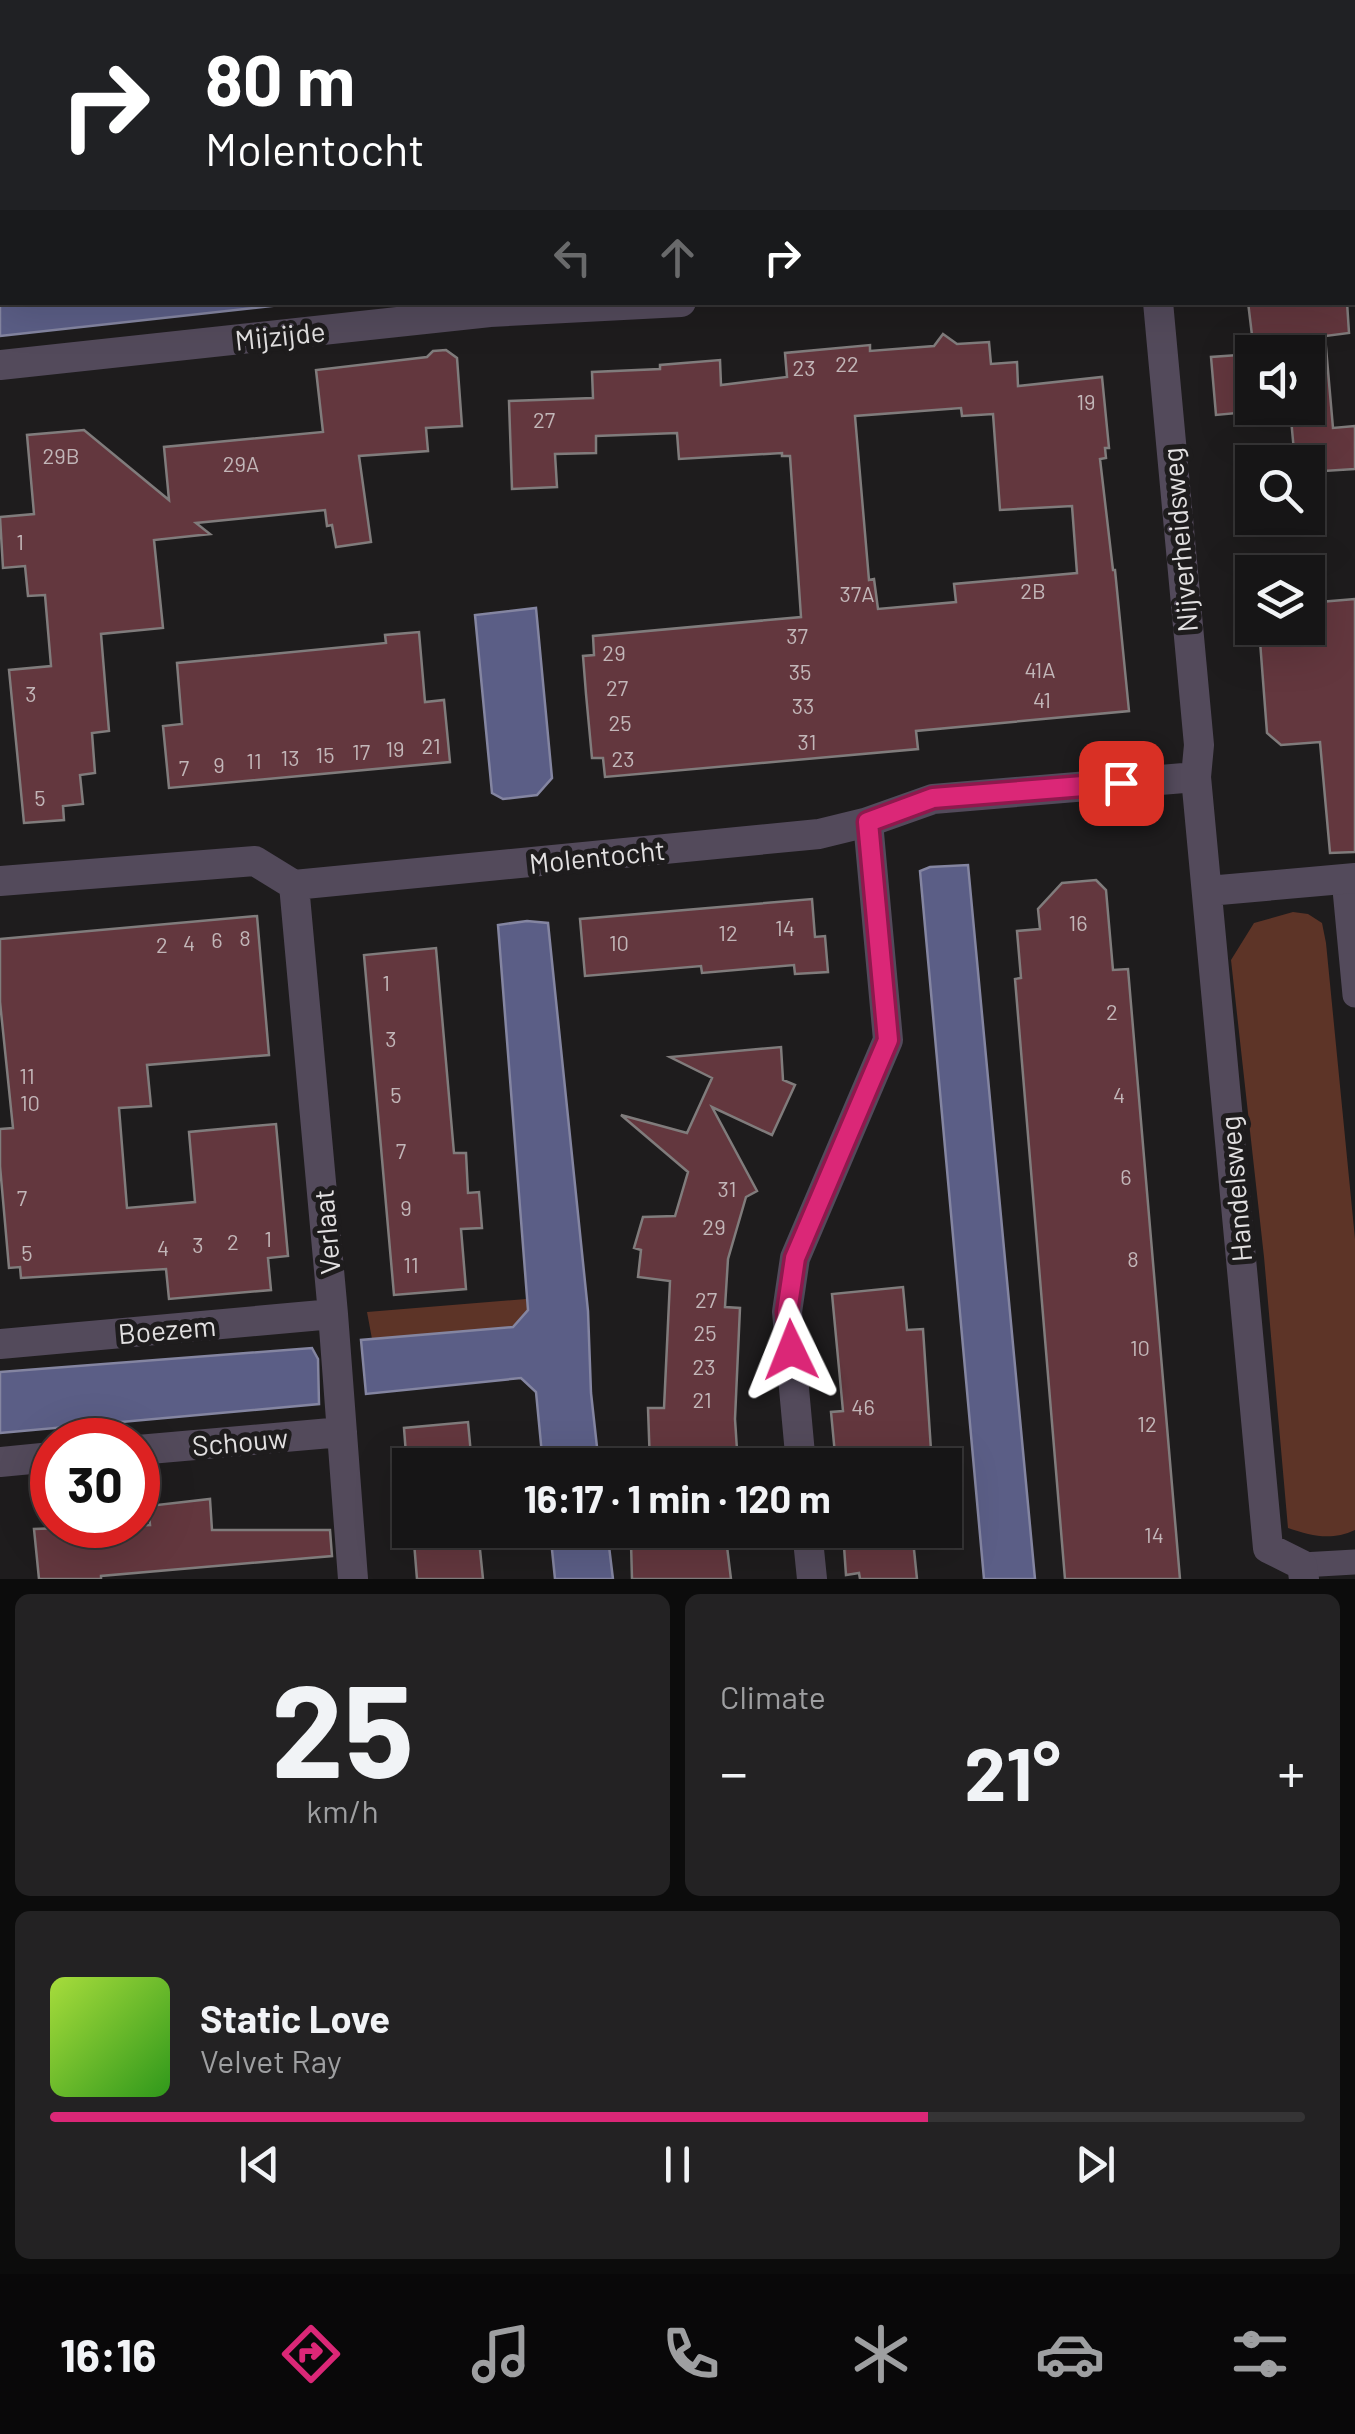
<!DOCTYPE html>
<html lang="en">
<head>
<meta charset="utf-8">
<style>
	body { margin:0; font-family:Barlow,sans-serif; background:#232223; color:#f1f3f6; height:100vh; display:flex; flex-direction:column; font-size:38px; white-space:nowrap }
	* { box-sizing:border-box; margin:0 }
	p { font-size:32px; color:#9e9fa1 }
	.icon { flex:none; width:55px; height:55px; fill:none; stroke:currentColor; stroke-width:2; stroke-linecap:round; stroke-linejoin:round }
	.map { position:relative; height:1579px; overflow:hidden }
	.sheet { display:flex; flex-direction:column; gap:15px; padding:15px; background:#0c0c0c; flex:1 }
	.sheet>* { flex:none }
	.banner { position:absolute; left:0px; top:0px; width:1355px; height:305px; box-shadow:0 10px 40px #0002,0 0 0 2px #353435; background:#202124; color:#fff; overflow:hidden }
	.tools { position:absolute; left:1235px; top:335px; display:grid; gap:20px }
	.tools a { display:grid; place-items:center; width:90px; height:90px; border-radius:0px; background:#161516; box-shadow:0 10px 40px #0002,0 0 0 2px #353435; font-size:50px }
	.speed { position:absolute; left:30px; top:1418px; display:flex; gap:20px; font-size:50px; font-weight:700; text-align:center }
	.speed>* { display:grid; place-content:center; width:130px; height:130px; border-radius:50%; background:#161516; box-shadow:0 10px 40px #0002,0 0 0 2px #353435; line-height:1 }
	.speed .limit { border:15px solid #d22; background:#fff; color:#111 }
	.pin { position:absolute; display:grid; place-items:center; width:85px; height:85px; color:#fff; margin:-42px; border-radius:20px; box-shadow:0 5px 15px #0006 }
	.me { position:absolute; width:110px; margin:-55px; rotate:358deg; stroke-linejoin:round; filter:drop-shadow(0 0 8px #0008) }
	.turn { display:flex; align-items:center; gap:35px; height:210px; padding:0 40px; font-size:45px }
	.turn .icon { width:130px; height:130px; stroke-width:2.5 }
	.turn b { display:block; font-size:70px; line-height:85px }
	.lanes { display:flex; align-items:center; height:95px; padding:0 40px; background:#0003; justify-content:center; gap:50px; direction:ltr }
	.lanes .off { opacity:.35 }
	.big { font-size:75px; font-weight:700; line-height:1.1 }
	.sheet .widget { flex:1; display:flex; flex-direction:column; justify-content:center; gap:15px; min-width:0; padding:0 35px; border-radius:15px; background:#232223 }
	.sheet .dial { align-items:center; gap:0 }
	.dial b { font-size:130px; line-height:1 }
	.song { display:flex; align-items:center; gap:30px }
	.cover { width:120px; height:120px; border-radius:15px; background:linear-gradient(135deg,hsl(80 70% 55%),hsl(110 70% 35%)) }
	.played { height:10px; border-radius:5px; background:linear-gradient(90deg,#db2777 70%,#353435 70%) }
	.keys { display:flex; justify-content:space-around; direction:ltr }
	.heat { display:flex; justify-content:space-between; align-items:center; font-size:55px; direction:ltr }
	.sheet .tiles { flex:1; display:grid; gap:15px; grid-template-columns:1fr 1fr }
	.widget:last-child { grid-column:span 2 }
	.trip { position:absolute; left:392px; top:1448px; width:570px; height:100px; border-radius:0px; background:#161516; box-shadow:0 10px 40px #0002,0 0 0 2px #353435; font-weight:700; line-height:100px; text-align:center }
	.menu { display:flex; height:160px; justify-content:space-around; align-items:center; background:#090809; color:#9e9fa1 }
	.menu .icon { width:70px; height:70px }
	.menu .current { color:#db2777 }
	.menu b { font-size:45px; color:#f1f3f6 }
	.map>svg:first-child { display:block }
	.green { fill:#5d3427 }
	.water { fill:#5b5e86; stroke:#8485a1; stroke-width:2.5 }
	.building { fill:#63373e; stroke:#807c7c; stroke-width:2.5; fill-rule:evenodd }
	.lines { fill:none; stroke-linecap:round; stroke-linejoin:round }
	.service { stroke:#534a5b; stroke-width:25 }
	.minor { stroke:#534a5b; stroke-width:30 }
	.route-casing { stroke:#8e194d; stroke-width:25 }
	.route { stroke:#db2777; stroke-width:18 }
	.labels { text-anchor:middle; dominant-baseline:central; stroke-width:10; stroke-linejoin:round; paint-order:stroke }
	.number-label { font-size:22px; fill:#c2b6b8 }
	.street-label { font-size:28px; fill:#e2e0e1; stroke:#1e1c1d }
</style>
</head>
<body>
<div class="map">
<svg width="1355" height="1579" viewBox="0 0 1355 1579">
	<rect width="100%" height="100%" fill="#1e1c1d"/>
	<path class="green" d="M1293,912L1308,914L1322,923L1326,943L1355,1239V1530C1331,1541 1312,1536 1288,1528L1264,1257L1231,960L1254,923Z
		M526,1299L528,1310L513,1327L372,1339L367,1312Z"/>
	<path class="water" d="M0,276H2V302L298,303L0,336Z
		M536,608L552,778L537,795L503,799L492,793L475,615Z
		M968,865L1035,1579H984L920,871L930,867Z
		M527,921L548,923L588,1311L591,1393L599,1465H543L536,1392L521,1378L366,1394L361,1340L513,1327L528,1310L498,925Z
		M312,1348L318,1359L319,1404L0,1433V1372Z
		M550,1530H607L613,1579H555Z"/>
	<path class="building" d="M1248,302H1347L1349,333L1325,336L1333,428L1355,426V469L1308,472V462H1295L1290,408L1216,415L1211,357L1252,354V408H1308V352H1254Z
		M943,334L957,344L989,342L991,364L1017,362L1018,386L1102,377L1109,448H1105L1106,458L1100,459L1113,570H1115L1129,711L916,731L918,749L605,777L603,758H592L586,694L583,656L594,655L593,636L801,617L790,456H782V453L679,459L677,433L596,436V453L555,454L557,487L512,489L509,401L593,398L592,372L660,369V365L720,360L721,385L787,377L785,353L870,345V351L934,346ZM961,408L962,416L993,414L1000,510L1072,506L1077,573L954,584L956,602L878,609L874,579L869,580L855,416Z
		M446,350L457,358L462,426L426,428L428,451L359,456L371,542L336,547L332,525L327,526L325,510L196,523L210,534L154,540L163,628L101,634L109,731L92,733L95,773L80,775L83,804L63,806L64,820L24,823L9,670L51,666L45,595L28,596L25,566L3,568L0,517L34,514L27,435L84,430L169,500L164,447L323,432L316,370L427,357L433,351Z
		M1355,599V852L1330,853L1320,742L1281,745L1267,733L1259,628H1308V603Z
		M419,632L425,702L444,700L450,762L169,788L163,726L182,724L177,663L386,643L385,635Z
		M1096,880L1106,890L1113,970L1128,969L1180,1579H1065L1015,979L1021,978L1017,931L1040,929L1038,909L1062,883Z
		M812,899L815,937L825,936L828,972L795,974L794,965L702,973L701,966L585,976L580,919Z
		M257,916L269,1055L147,1065L151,1106L119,1108L127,1208L195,1202L189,1132L276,1124L288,1256L268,1258L271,1290L169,1299L166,1269L21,1278L20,1267L9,1268L0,1166V1129L13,1128L0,1002V939Z
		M436,948L454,1153H466L468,1193L479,1192L482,1228L461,1229L466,1289L394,1295L364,955Z
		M781,1047L783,1080L795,1085L772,1135L712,1107L757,1191L746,1197L728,1259L725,1307L740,1308L735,1419L738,1465H650L648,1408H664L670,1281L638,1277L641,1250L634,1248L643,1217L675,1216L688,1172L621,1115L687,1133L712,1078L670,1057Z
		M903,1287L907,1330L923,1329L932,1465H836L831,1412L843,1411L832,1294Z
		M468,1422L472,1465H410L407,1468L404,1428Z
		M210,1499L212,1530H330L332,1556L101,1576V1579H39L34,1529L150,1525L148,1506Z
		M413,1530H478L483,1579H417Z
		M638,1530H725L731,1579H632L631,1543L639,1542Z
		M871,1530H912L917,1579H860L859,1573L846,1575L843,1532Z"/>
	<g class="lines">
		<path class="service" d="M1352,137H1355
			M1344,879L1355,995
			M1302,1565L1355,1562"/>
		<path class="minor" d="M156,0L157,2
			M1136,0V2
			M0,243H2
			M1352,248H1355
			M1158,302L1199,745L1196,777L1268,1548L1302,1565L1304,1579
			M0,365L490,312L681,302
			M0,881L255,861L294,885L819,834L868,822L933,799L1196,777
			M294,885L333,1314L353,1579
			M1208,891L1355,878
			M0,1344L333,1314
			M138,1450L342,1432
			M0,1462L52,1457
			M801,1465L787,1312L795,1258L888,1040L868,822
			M807,1530L812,1579"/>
	</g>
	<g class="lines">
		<defs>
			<path id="route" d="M791,1350L787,1312L795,1258L888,1040L868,822L933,798L1121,783"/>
		</defs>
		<use href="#route" class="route-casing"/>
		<use href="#route" class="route"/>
	</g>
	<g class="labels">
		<g class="number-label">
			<text x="847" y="363">22</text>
			<text x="804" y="367">23</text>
			<text x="1086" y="401">19</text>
			<text x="544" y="419">27</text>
			<text x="61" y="455">29B</text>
			<text x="241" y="463">29A</text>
			<text x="20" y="541">1</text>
			<text x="1033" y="590">2B</text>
			<text x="857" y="593">37A</text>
			<text x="797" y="635">37</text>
			<text x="614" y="652">29</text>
			<text x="1040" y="669">41A</text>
			<text x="800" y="671">35</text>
			<text x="617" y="687">27</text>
			<text x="31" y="693">3</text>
			<text x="1042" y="699">41</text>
			<text x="803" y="705">33</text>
			<text x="620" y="722">25</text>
			<text x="807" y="741">31</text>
			<text x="431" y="745">21</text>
			<text x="395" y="748">19</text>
			<text x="361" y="751">17</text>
			<text x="325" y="754">15</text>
			<text x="290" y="757">13</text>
			<text x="623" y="758">23</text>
			<text x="254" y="760">11</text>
			<text x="219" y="764">9</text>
			<text x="184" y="767">7</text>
			<text x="40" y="797">5</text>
			<text x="1078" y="922">16</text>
			<text x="785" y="927">14</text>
			<text x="728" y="932">12</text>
			<text x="245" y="937">8</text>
			<text x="217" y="939">6</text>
			<text x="189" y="942">4</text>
			<text x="619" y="942">10</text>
			<text x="162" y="944">2</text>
			<text x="386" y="982">1</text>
			<text x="1112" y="1011">2</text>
			<text x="391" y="1038">3</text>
			<text x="27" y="1075">11</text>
			<text x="396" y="1094">5</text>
			<text x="1119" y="1094">4</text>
			<text x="30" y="1102">10</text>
			<text x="401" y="1150">7</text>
			<text x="1126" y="1176">6</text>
			<text x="727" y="1188">31</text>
			<text x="22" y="1197">7</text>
			<text x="406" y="1207">9</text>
			<text x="714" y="1226">29</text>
			<text x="268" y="1238">1</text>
			<text x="233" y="1241">2</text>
			<text x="198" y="1244">3</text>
			<text x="163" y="1247">4</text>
			<text x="27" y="1252">5</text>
			<text x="1133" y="1258">8</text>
			<text x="411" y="1264">11</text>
			<text x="706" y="1299">27</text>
			<text x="705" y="1332">25</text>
			<text x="1140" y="1347">10</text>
			<text x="704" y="1366">23</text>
			<text x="702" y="1399">21</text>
			<text x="863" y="1406">46</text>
			<text x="1147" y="1423">12</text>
			<text x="1154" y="1534">14</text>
		</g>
		<g class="street-label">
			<text transform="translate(280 335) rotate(-6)">Mijzijde</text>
			<text transform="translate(1179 540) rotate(-95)">Nijverheidsweg</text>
			<text transform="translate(597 856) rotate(-6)">Molentocht</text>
			<text transform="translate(1235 1189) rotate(-95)">Handelsweg</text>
			<text transform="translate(326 1232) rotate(-95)">Verlaat</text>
			<text transform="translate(167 1329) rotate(-5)">Boezem</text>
			<text transform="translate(240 1441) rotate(-5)">Schouw</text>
		</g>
	</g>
</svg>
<div class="tools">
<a><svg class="icon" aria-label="sound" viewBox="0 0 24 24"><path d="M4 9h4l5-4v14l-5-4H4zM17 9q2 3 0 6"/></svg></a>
<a><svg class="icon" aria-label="search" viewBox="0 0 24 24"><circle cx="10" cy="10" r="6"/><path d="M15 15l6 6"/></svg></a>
<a><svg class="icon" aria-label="layers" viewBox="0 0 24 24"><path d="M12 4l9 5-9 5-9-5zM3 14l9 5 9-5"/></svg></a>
</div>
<div class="speed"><div class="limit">30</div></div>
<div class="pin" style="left:1121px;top:783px;background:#d93025"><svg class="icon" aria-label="arrive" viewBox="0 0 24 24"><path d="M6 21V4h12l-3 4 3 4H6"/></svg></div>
<svg class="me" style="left:791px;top:1350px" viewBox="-20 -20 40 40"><path d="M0-17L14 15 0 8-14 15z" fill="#db2777" stroke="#fff" stroke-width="4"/></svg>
<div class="trip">16:17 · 1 min · 120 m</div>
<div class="banner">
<div class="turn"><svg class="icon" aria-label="right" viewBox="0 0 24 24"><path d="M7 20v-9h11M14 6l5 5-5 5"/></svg><div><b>80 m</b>Molentocht</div></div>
<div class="lanes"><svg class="icon off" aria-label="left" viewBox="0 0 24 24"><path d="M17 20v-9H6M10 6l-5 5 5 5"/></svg><svg class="icon off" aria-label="ahead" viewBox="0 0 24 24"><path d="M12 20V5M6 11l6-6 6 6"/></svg><svg class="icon" aria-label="right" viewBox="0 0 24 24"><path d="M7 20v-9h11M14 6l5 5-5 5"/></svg></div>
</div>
</div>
<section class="sheet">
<div class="tiles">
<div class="widget dial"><b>25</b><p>km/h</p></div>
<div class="widget"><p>Climate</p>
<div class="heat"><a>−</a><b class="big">21°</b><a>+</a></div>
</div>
<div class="widget">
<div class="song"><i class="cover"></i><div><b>Static Love</b><p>Velvet Ray</p></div></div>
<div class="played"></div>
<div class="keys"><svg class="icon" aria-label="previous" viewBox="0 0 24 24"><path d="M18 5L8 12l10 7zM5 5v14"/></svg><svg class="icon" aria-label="pause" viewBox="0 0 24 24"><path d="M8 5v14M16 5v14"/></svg><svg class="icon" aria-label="next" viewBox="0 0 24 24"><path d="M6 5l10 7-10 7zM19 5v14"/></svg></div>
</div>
</div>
</section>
<nav class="menu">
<b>16:16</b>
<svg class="icon current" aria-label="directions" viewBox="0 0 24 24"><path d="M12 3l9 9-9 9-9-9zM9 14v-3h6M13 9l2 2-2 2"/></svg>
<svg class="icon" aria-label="music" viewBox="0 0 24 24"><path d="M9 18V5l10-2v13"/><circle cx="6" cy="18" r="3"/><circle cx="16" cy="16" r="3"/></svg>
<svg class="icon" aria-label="phone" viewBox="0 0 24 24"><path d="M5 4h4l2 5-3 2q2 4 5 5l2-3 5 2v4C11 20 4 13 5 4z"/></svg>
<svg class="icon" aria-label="climate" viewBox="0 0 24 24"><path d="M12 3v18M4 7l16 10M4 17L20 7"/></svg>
<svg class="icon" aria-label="car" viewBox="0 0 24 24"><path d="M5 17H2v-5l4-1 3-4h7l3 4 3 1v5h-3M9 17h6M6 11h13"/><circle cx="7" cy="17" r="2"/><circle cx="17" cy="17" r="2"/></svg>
<svg class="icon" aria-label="filters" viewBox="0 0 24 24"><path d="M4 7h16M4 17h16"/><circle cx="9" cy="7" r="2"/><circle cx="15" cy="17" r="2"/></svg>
</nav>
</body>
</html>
